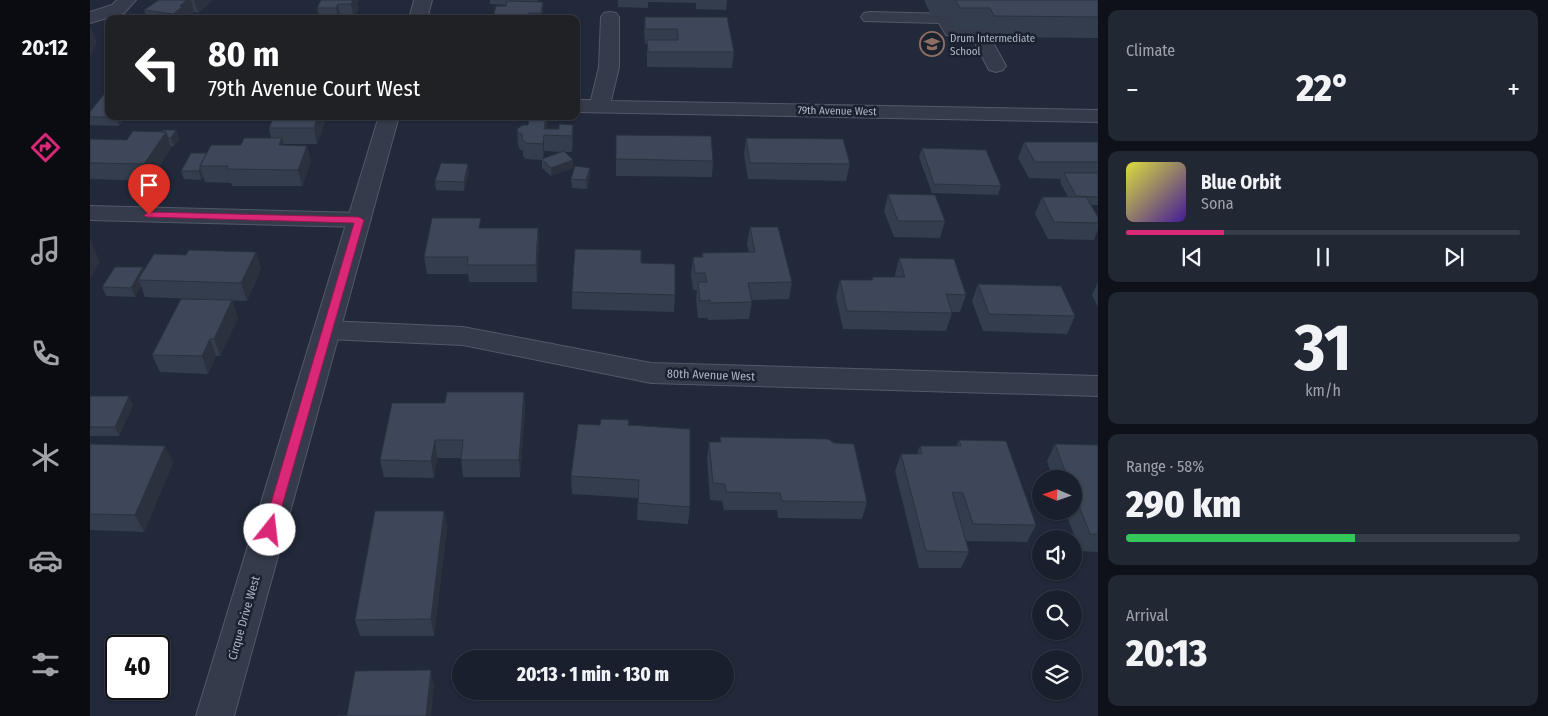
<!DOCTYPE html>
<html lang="en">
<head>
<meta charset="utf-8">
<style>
	body { margin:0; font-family:"Fira Sans Condensed",sans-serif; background:#222734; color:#f1f3f6; height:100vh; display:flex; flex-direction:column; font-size:19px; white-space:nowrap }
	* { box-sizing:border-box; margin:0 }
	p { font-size:16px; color:#9fa2a9 }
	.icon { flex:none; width:28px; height:28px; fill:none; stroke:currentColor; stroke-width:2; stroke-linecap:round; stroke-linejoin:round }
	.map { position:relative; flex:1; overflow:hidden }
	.panel { display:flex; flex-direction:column; gap:10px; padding:10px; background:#0e1118; width:450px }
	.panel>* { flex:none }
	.top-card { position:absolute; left:15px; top:15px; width:475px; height:105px; border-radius:10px; box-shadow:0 1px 4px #0004,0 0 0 1px #373d48; background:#202124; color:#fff; overflow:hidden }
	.needle { width:32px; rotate:272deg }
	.buttons { position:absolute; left:942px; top:470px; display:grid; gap:10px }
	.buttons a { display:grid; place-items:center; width:50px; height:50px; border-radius:50%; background:#191f2c; box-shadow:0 1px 4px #0004,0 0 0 1px #373d48; font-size:25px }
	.speed { position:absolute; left:15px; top:635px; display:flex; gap:10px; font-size:25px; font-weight:700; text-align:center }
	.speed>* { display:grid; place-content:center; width:65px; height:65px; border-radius:50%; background:#191f2c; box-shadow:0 1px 4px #0004,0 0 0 1px #373d48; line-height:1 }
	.speed .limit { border:2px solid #111; border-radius:8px; background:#fff; color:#111 }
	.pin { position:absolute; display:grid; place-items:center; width:42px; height:42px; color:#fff; margin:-51px -21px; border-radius:50% 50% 50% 0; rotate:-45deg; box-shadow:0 0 5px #0007 }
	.pin .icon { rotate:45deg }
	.me { position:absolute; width:55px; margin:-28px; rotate:16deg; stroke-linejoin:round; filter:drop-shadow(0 0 4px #0008) }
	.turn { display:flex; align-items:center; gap:18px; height:105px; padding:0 20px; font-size:22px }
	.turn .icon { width:65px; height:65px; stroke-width:2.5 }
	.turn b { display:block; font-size:35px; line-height:42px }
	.big { font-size:38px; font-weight:800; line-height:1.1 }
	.panel .widget { flex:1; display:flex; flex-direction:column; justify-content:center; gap:8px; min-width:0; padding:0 18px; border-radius:10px; background:#222734 }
	.panel .dial { align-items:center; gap:0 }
	.dial b { font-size:65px; line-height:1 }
	.song { display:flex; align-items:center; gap:15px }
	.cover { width:60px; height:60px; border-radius:8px; background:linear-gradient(135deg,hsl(60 70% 55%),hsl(260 70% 35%)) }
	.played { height:5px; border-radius:2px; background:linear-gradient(90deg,#db2777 25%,#373d48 25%) }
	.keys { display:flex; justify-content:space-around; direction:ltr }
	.heat { display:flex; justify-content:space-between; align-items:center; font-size:28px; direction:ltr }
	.charge { height:8px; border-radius:4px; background:linear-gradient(90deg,#34c759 58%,#373d48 0) }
	.trip { position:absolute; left:362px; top:650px; width:282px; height:50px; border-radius:25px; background:#191f2c; box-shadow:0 1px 4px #0004,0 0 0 1px #373d48; font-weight:800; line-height:50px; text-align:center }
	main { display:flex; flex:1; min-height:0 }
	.dock { display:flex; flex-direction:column; width:90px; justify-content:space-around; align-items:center; background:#0a0c12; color:#9fa2a9 }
	.dock .icon { width:35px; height:35px }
	.dock .selected { color:#db2777 }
	.dock b { font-size:22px; color:#f1f3f6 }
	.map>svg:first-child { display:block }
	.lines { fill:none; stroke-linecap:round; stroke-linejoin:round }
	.pedestrian-casing { stroke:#525968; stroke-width:2 }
	.minor-casing { stroke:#525968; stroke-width:2 }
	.tertiary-casing { stroke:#525968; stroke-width:2 }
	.pedestrian { fill:#353b4a; fill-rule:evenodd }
	.minor { fill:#353b4a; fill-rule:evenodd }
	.tertiary { fill:#353b4a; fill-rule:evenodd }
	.wall { fill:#343d4d; fill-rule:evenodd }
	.shaded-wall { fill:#2b323e }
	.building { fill:#3d4759; stroke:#2b323e }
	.route { fill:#db2777; stroke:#8e194d }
	.labels { text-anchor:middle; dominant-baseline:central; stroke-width:5; stroke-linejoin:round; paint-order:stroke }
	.far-poi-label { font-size:11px; fill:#afb6c6; stroke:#1a212f; text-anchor:start }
	.far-street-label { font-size:11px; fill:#afb6c6; stroke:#1a212f }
	.street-label { font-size:12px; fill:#afb6c6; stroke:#1a212f }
</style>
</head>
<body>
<main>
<nav class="dock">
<b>20:12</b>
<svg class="icon selected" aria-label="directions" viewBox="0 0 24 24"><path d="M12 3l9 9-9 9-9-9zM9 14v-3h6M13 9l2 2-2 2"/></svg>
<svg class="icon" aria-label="music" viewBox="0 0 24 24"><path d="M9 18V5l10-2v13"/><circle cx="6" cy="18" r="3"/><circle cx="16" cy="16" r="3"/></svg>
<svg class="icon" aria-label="phone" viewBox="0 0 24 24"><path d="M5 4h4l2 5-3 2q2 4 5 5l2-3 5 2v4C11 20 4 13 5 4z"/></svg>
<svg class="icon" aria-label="climate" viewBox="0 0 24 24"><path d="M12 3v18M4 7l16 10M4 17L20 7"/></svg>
<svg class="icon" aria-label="car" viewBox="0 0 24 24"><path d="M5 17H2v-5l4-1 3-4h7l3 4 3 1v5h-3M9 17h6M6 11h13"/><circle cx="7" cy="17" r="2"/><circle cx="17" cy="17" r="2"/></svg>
<svg class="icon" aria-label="filters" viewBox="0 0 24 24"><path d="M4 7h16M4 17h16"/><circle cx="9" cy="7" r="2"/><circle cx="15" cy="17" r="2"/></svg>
</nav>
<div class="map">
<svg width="1008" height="716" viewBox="0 0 1008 716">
	<rect width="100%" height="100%" fill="#21293a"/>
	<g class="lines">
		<defs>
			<path id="pedestrian" d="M780,12L862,14L869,26L895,28L916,66L913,70L906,72L899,70L882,37L856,35L849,23L774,21L771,17L774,13Z"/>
			<path id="minor" d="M27,0H46L34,13L0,23V12L22,5Z
				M520,12L526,13L529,17V67L521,101L1008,110V122L486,112V100H501L509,67L511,17L514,13Z
				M0,206L269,213L277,215L281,220L277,225L269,227L0,220Z
				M237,321L373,327L561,363L1008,376V396L561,383L373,345L237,339L228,336L224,330L228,324Z"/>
			<path id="tertiary" d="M324,0H342L337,19H319Z
				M289,116H309L144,716H106Z"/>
		</defs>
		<use href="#pedestrian" class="pedestrian-casing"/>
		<use href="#minor" class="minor-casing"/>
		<use href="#tertiary" class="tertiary-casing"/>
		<use href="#pedestrian" class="pedestrian"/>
		<use href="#minor" class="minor"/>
		<use href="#tertiary" class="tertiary"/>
	</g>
	<path class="wall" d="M69,0H123L108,13L104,12L97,19H57L54,10Z
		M231,0H269L267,4L268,9L264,19H229L227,8Z
		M400,0H448V2H453V19H403L406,6H416V5L400,4Z
		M528,0H637L636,10L606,9V3L558,2V8L528,7Z
		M834,0H1008V38L898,37L894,29H864L858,16L841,15Z
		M555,17H637L644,52L642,68L557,67V44H555L554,32Z
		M0,112L19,116H36L29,126L0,125Z
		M184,116H235L236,119L227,144H193L194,146H217L221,162L212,186H142L141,183L115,182L113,176L111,180L94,179L91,171L117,153L181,138L179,128Z
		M440,116H456L457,129H469L483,125V141L482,152H474L483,160V168L461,176L452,168V160L436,159L433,156V150H430L428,145L427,129L438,125ZM454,151L472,152L453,159Z
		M86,130L89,139L84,146H81V148L60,181L0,179V139L37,140L72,132Z
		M526,135L623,161L622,177L526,176Z
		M656,138L760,164L756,181L658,179L654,154Z
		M934,142H1008V205H1001L1008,217V230L1004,240L958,239L945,214L952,197H978L970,182L971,179L939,178L928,158Z
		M832,148L911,186L908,195L842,193L829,157Z
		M379,172L374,191L346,190L345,181Z
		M500,176L497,189L482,188L481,179Z
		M798,194L855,221L850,238L804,237L794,211Z
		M660,227L702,282L699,299L661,300L662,302L659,319L618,320V318H608L606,299L607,290H603L601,274L603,257H612V253L659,252L657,244Z
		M392,228H448L449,245L447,282H379L378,274H337L334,257Z
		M166,252L171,269L157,301L55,297L51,286L45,297L16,296L12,287L53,267L54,270L96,255Z
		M809,258L876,295L870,312H861L862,313L856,331L753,329L746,297L750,280H782V277H805V275Z
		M551,263L585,295L584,312L482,309V292Z
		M1008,282V307L1002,295Z
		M888,284L985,316L977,334L893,331L882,301Z
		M142,300L148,318L130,356H126L118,374L70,372L62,355Z
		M434,392L435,410L430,477H373L371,458H347L344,478L294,477L290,460L355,403Z
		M0,396L43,405L29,436H0Z
		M510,425H538L600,507L598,524L547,520L548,498L482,494L481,476Z
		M630,437L777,502L772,519L688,518L687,510H634L632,501L620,500L617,459L619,442H630Z
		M869,440L946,525L937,542L876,541L879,552L871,568H829L805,471L811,454H827L830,446H866Z
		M0,444L75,446L83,463L54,532L0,530Z
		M965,444L1008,445V552L990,551L975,511H984V479H963L957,461Z
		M354,511L357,528L344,636H270L265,620Z"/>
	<path class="shaded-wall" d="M97,0H101L104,12L97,19H85L83,14L90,6Z
		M104,0H123L108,13Z
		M263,0H269L267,4L268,9L264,19L261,4Z
		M453,2V19H452L451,13Z
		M248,4L251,19H248L246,8Z
		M1,28L7,43L0,57V30Z
		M27,116H36L29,126L26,117Z
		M228,116H235L236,119L227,144L224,128Z
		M456,116L457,128L456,135L454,129Z
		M483,125V141L482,152V136Z
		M86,130L89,139L84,146L81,138Z
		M76,132L81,148L60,181L54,164Z
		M454,135V151L453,160V144Z
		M192,138L196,154L189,145Z
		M217,146L221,162L212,186L208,170Z
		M483,160V168L461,176V168Z
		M378,164L379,172L374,191V182Z
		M110,168L113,176L111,180L109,171Z
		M500,168V176L497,189L496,180Z
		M448,228L449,245L447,282L446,265Z
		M0,239L10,262L0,279Z
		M166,252L171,269L157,301L151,283Z
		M53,267L56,276L48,280L51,286L45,297L41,288Z
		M142,300L148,318L130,356L124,339Z
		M120,339L126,356L118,374L112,356Z
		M434,392L435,410L430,477L429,460Z
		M39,396L43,405L29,436L25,427Z
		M345,440L347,458L344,478L341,461Z
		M75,446L83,463L54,532L45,515Z
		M354,511L357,528L344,636L341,619Z
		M341,670L344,686L341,716H336Z"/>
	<path class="building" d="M69,0H97L90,6L92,7L83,14L54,10Z
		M231,0H263L261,4H248L246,8H227Z
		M865,0H1008V17L904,16L900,8H870Z
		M417,1L453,2L451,13H439L438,17H452V19H412V18H403L406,6H416Z
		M555,17H637L644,52H558L557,40H588V35L587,29H555Z
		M15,93H19V116H27L26,117H0V112Z
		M184,116H228L224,128H179Z
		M440,116H456L454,129H469V124L483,125L482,136L454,135L453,144L436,143L432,139V134H429L427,129L433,125H438Z
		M73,130H86L81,138H78L76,132H72Z
		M43,131L76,132L54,164L0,163V139L37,140Z
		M526,135L621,136L623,161L526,159Z
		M154,138H192L189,145L217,146L208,170L137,169L138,166H110L121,145H151Z
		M656,138L753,139L760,164L660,163Z
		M934,142H1008V162H945Z
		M832,148L896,150L911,186L844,184Z
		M474,151L483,160L461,168L452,159Z
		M101,153H117L110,166V168L109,171H91Z
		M351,163L378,164L374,182L345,181Z
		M485,166L500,168L496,180L481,179Z
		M974,173H1008V197L986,196Z
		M798,194L845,195L855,221H808Z
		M952,197H996L1008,217V223L964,222Z
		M342,218H391L389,228H448L446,265H377L378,257H334Z
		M660,227H688L702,282L658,283L662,302L620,303V300L610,301L608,282H617L615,273H605L603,257H613L612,253L665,252Z
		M485,249L551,250V263L585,264V295L482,292Z
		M99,250L166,252L151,283L48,280L64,254L96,255Z
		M809,258L864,259L876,295L856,294L862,313L757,311L750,280H783L782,277H815Z
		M25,267H53L41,288L12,287Z
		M888,284L971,286L985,316L899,314Z
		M91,299L142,300L124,339H120L112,356L62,355Z
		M357,392H434L429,460H371L373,440H345L341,461L290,460L302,403H355Z
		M0,396H39L25,427H0Z
		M511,419L539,420L538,425L600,429V507L548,503L549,480L481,476L488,424L510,425Z
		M630,437L738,439L744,443L764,444L777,502L692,501L690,493L636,492L635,484L623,483L619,442H631Z
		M869,440L916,441L946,525L883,524L873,493L862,492L879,552L836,551L811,454H832L830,446H871Z
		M0,444L75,446L45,515L0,514Z
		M965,444L1008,445V534H1000L984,493V479H978Z
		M285,511H354L341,619L265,620Z
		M341,670L336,716H247L257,715L265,671Z"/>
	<path class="route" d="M59,212L269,217L274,220L184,534L180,536L175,534L173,530L264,223L56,217L54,215Z"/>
	<defs>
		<symbol id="school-ring" viewBox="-11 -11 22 22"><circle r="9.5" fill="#1a212f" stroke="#8d6e63" stroke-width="1.5"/><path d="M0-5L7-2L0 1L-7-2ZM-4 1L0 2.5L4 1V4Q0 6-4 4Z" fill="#8d6e63"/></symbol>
	</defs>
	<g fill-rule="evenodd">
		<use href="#school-ring" x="828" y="30" width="28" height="28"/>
	</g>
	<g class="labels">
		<g class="far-poi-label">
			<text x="860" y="38">Drum Intermediate<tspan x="860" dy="13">School</tspan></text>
		</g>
		<g class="far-street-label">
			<text transform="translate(747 111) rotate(1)">79th Avenue West</text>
		</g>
		<g class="street-label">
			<text transform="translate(621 375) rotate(2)">80th Avenue West</text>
			<text transform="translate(154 618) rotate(-74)">Cirque Drive West</text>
		</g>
	</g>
</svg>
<div class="buttons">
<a><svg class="needle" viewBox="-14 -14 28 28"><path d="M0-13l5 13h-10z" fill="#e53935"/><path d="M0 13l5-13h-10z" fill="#9fa2a9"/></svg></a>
<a><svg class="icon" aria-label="sound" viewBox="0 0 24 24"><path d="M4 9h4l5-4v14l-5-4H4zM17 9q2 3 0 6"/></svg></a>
<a><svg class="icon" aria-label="search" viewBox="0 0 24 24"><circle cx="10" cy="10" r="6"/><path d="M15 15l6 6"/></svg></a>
<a><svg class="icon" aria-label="layers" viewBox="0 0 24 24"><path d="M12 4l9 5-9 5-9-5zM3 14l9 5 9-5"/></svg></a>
</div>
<div class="speed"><div class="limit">40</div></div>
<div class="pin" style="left:59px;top:215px;background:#d93025"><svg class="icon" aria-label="arrive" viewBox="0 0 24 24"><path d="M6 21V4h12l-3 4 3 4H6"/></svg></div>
<svg class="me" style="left:180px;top:530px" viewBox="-20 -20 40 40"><circle r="19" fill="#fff"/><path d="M0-13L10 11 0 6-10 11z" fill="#db2777"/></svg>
<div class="trip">20:13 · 1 min · 130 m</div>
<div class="top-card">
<div class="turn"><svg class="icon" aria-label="left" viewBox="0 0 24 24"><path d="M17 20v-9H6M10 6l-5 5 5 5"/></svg><div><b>80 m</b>79th Avenue Court West</div></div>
</div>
</div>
<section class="panel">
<div class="widget"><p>Climate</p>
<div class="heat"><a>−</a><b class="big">22°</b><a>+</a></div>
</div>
<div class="widget">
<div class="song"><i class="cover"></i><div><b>Blue Orbit</b><p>Sona</p></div></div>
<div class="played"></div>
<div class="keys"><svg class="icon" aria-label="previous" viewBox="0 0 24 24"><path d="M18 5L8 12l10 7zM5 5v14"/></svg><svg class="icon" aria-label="pause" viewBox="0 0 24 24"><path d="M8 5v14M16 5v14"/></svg><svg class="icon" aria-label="next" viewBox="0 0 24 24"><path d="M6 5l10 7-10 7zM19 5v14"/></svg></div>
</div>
<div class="widget dial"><b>31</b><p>km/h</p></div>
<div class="widget"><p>Range · 58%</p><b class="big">290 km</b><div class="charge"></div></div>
<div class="widget"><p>Arrival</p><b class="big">20:13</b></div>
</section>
</main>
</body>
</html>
